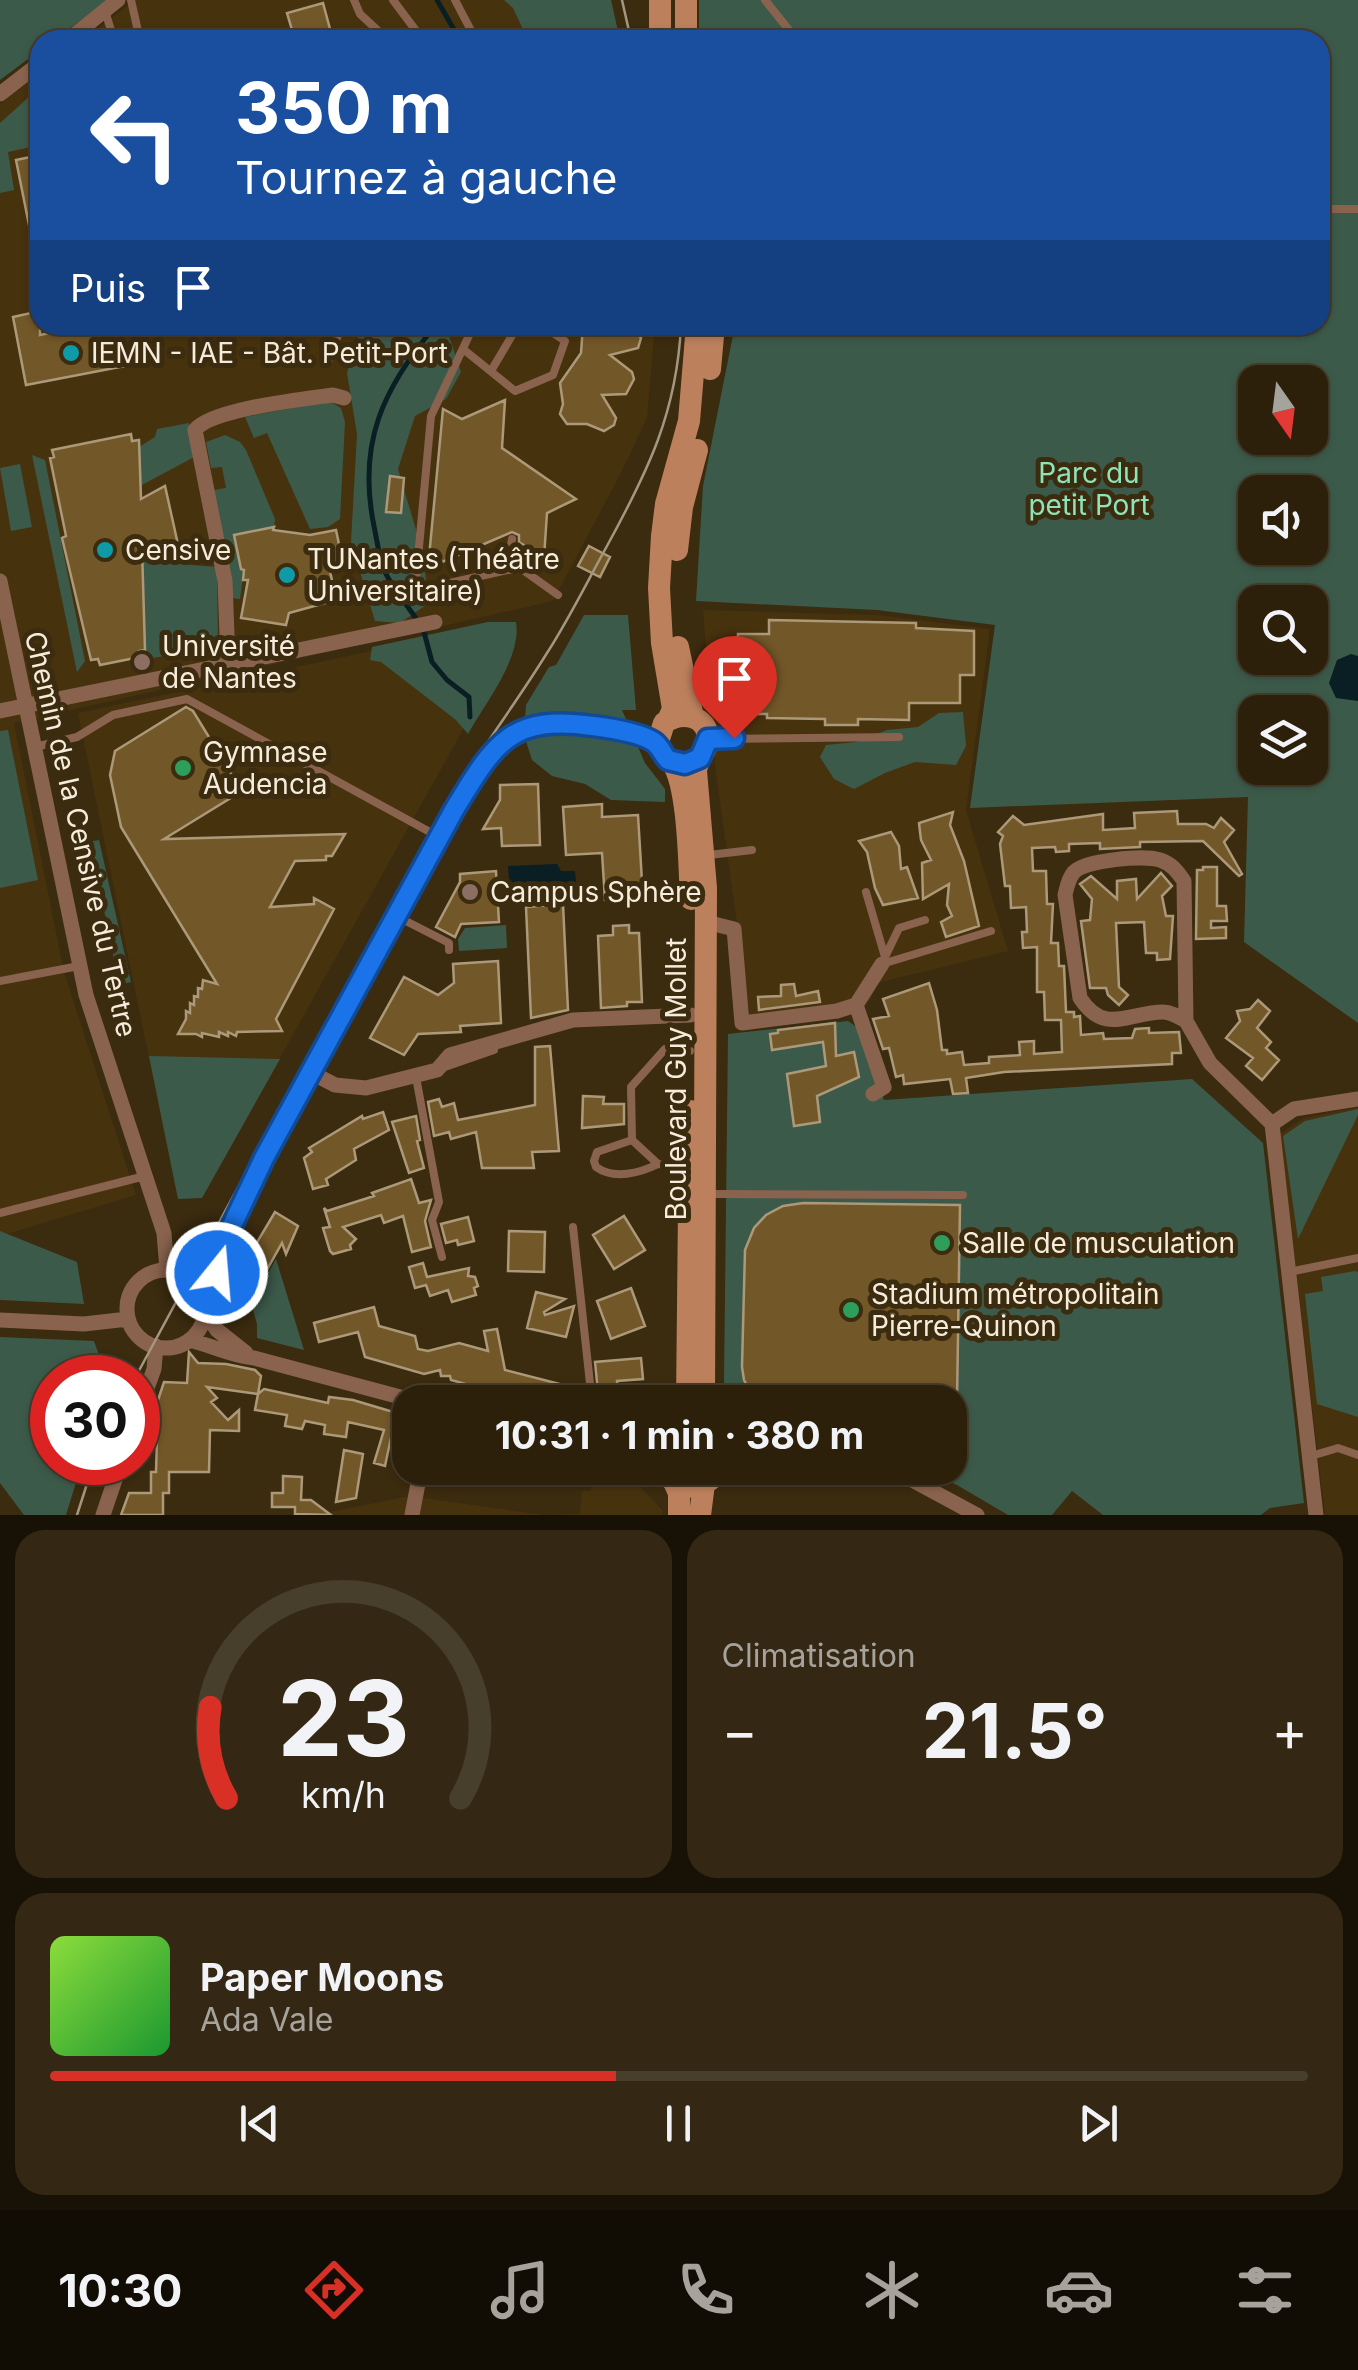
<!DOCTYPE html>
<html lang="fr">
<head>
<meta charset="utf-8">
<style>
	body { margin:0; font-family:Inter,sans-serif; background:#342814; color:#f1f3f6; height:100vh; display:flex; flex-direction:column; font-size:38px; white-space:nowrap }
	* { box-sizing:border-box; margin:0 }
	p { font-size:32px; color:#a6a39d }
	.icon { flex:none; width:55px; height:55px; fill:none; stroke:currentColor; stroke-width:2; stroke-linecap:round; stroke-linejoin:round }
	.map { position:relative; height:1515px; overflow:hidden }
	.sheet { display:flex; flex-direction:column; gap:15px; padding:15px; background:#181206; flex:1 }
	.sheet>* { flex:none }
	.top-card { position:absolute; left:30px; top:30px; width:1300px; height:305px; border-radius:30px; box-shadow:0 2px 8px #0004,0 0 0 2px #483e2c; background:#1a4fa0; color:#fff; overflow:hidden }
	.needle { width:65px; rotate:166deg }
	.buttons { position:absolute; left:1238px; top:365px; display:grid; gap:20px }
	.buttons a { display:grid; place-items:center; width:90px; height:90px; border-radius:20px; background:#2c200b; box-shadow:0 2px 8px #0004,0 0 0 2px #483e2c; font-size:50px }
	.speed { position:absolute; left:30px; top:1355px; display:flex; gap:20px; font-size:50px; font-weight:700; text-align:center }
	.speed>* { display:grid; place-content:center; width:130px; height:130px; border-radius:50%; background:#2c200b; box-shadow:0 2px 8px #0004,0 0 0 2px #483e2c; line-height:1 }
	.speed .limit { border:15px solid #d22; background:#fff; color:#111 }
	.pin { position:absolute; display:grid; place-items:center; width:85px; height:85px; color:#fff; margin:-102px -42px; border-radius:50% 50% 50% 0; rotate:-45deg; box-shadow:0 0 10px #0007 }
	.pin .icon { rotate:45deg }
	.me { position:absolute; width:110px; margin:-55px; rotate:17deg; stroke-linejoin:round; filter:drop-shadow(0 0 8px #0008) }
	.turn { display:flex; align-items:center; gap:35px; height:210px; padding:0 40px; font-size:45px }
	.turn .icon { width:130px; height:130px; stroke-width:2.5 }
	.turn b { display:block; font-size:70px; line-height:85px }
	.then { display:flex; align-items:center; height:95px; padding:0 40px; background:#0003; gap:20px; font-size:38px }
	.big { font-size:75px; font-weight:700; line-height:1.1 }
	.sheet .card { flex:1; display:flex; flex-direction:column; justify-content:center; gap:15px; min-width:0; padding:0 35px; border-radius:30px; background:#342814 }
	.sheet .dial { align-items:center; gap:0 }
	.dial svg { height:260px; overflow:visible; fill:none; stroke:#483e2c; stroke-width:7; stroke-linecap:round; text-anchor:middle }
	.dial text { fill:#f1f3f6; stroke:none }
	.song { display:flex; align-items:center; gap:30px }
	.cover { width:120px; height:120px; border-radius:15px; background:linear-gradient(135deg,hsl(90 70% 55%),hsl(130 70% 35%)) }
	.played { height:10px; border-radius:5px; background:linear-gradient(90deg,#d93025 45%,#483e2c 45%) }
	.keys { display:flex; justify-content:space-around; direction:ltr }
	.heat { display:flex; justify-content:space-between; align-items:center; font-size:55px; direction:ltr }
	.sheet .tiles { flex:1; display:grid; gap:15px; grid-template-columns:1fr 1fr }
	.card:last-child { grid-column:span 2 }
	.trip { position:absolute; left:392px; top:1385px; width:575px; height:100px; border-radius:30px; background:#2c200b; box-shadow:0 2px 8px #0004,0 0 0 2px #483e2c; font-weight:700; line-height:100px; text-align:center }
	.dock { display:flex; height:160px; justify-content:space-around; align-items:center; background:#120d04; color:#a6a39d }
	.dock .icon { width:70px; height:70px }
	.dock .on { color:#d93025 }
	.dock b { font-size:45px; color:#f1f3f6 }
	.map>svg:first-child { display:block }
	.built { fill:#47320e }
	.green { fill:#3c5a4a; fill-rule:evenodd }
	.water { fill:#091f24 }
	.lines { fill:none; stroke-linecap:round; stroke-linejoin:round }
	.stream { stroke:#091f24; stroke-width:5 }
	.building { fill:#725728; stroke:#ac997a; stroke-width:2.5 }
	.lane { stroke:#8a634e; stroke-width:8 }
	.street { stroke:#8a634e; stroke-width:15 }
	.secondary { stroke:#bd805d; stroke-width:22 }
	.tram { stroke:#a49782; stroke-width:2.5 }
	.route-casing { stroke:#114b97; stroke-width:25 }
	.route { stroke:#1a73e8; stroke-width:18 }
	.culture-dot { fill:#0f9aa8; stroke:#3b2b0f; stroke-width:4 }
	.education-dot { fill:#8d6e63; stroke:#3b2b0f; stroke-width:4 }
	.leisure-dot { fill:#2e9e5b; stroke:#3b2b0f; stroke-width:4 }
	.labels { text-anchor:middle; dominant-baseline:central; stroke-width:10; stroke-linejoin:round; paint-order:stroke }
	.poi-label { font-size:28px; fill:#f6ecdc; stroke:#3b2b0f; text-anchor:start }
	.park-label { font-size:28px; fill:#8ee4b8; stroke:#3b2b0f }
	.street-label { font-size:28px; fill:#f6ecdc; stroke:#3b2b0f }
</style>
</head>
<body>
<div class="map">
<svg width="1358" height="1515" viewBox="0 0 1358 1515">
	<rect width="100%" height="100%" fill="#3b2b0f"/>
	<path class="built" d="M135,0H609L618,40H83Z
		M40,73V325H655L647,418L621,473L553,601L14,723L64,972L136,1195L0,1236V104Z
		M703,610L877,615L990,629L966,810L1008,951L877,983L870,1001L750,1017L716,773Z
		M400,645L470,717L202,1198L178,1199L78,713Z
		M1358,1107V1515H1325L1280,1134L1304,1118Z
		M594,1468L634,1480L663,1511V1515H315L410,1496L544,1515L580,1514L582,1491H591Z"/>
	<path class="green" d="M0,0H108L54,40H40V50L0,80Z
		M504,0H611L620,40H528L513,8Z
		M699,0H1358V1023L1244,942L1248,797L970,808L995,625L877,610L696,601L703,486L735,325H1320V40H699ZM1255,382H1310V438H1255ZM1255,492H1310V548H1255ZM1255,602H1310V658H1255ZM1255,712H1310V768H1255Z
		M40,87V145L8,152L14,190L0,193V123Z
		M362,325H457L449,336L461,372L446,399L415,416L398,469L422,550L429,603L400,623L375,621L351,542L357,434L347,373Z
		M329,401L341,408L345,422L340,519L328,527L310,529L267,433L254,438L245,417Z
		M189,423L196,456L140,486L139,447L155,437L157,429Z
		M225,435L240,442L246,450L275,519L274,527L235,535L244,570L240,599L231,598L214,490L226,488L222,467L211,468L206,442Z
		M32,455L45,460L85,661L77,672Z
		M20,464L32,527L11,531L0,468Z
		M142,561L217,567L218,647L141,660L139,651L145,649Z
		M584,615H628L636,710H622L645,763L665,789V802L611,800L585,784L552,776L532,760L524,735L526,705L549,667L556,665Z
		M488,622H516C522,658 485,703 468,734L456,720L381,662L370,660L372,647Z
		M963,712L966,746L956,765L915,762L885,773L854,789L834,779L820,757L826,745L856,742L887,730L918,727L939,713Z
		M8,730L38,880L0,888V731Z
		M99,840L131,982L119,985L96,870L82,872L76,844Z
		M506,925L507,948L459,951L458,939L465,928Z
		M848,1021L862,1031L884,1100L1192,1079L1263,1143L1304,1503L1270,1508L1261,1515H1103L1072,1491L1052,1515H1008L957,1485L917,1468H950V1402H727L724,1381L728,1034Z
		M149,1056L280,1059L202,1198L178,1199Z
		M1358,1109V1115L1298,1239L1283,1136L1305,1121Z
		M0,1231L77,1262L84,1304L0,1300Z
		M276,1259L304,1350L257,1338V1324L251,1303Z
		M1355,1271L1358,1272V1417L1317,1404L1305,1294L1323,1291L1321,1277Z
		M0,1337L94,1341L107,1377L52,1378V1462L82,1463L66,1515H24L0,1483Z"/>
	<path class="water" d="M1351,654L1358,656V701L1336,698L1329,683L1337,660Z
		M557,864L561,871H575L577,891L510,894L508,866Z"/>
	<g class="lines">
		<path class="stream" d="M437,0L460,40
			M415,617C405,602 393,589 385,572C379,557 377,541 374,526C357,443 383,388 436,325
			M424,632L432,662L447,680L469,697L470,717"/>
	</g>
	<path class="building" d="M323,3L333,40H295L287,13Z
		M40,155V189L37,190L40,249L34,250L16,160Z
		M40,311V335L91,325H116L125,366L26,385L13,317Z
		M583,325L630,326L641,338L638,348L610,355L632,372L634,379L626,394L602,395L616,418L614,425L604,431L587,424H567L560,414L563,404L560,383L581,353Z
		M505,400L502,448L576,499L547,513L544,558L519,542V535L512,532L428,568L443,409L462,419Z
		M131,434L132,441L139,440L141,499L165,486L179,549L142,548L145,650L139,651L140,657L100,665L98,659L91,660L62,538L66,536L50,458L54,457L52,450Z
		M390,476L404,478L401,513L386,512Z
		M274,527L273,530L310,535L336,530L344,568L330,571L336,600L289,613L286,625L241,618L248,580H243L244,570L241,569L234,535Z
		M589,546L610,557L600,577L578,566Z
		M769,620L916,623V628L974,631V675H960V703H909V720L858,719V725H825V719L767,718V714H749V707H741V692L737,691L738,634H769Z
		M186,707L193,711L242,791L164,839L345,834L332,856H326V860L295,861L270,907L314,904V898L334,909L276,1019L282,1031L237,1032L236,1036L228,1032V1036L219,1032V1037L202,1033V1037L196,1034H178L186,1019V1011L190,1013V1003L194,1005V996L198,997V988L202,989L203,980L217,984L121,827L110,775L115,751Z
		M538,784L540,845L502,846L501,828L483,829L500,800V785Z
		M602,804V817L638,815L643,898L605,900L602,853L566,855L563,807Z
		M1177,811L1178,824H1206L1214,828L1221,818L1234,830L1224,842L1242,874L1239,876L1203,841L1140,842V847L1100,849V843L1069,844V851L1056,852L1055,847L1032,848L1033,871H1046L1047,904H1053L1051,943H1058L1059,966H1064L1066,1012H1074V1017L1080,1016L1081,1035L1103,1033L1104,1039L1132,1038L1135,1029L1149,1028V1033L1179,1032L1181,1053H1172V1064L1004,1072L966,1078L968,1093L953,1094L950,1079L904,1084L903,1075L896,1077L889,1048L883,1049L873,1019L889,1016L883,999L929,983L937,1010L942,1050H947V1054L962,1052L964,1065L989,1063V1057L1020,1055L1019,1042L1034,1041V1054L1062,1052L1061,1020H1045L1044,992H1037V947L1023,948L1022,932H1027L1026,907L1011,908L1010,886H1005L1000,844L1003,836L998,832L1013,816L1024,825L1103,814V830L1135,828L1134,813Z
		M953,812L950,825L964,861L979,926L946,937L941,922L952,916L947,905L949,884L923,899L922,863L931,860L921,840L919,823Z
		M891,832L899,846L901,869L907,867L918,898L883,905L875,888L867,852L859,841Z
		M1203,867H1217V906H1226L1227,921H1211V928L1226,927V938L1196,939L1197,870H1203Z
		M496,871L499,922L461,924L455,937L436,927L460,882V874Z
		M1161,873L1172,886L1162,896L1166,916H1173L1170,959L1157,960V953H1146L1144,922L1116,923L1119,987L1128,995L1119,1005L1108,995L1106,988H1090L1081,921L1090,920L1092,899L1080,884L1091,876L1117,899V881L1136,879L1137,899Z
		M563,904L568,1010L531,1018L526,907Z
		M629,925V933H639L642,1002H627V1006L601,1008L598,936L613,935V926Z
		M498,961L501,1023L460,1026L461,1032L418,1034L404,1055L370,1038L404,977L438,995L454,983L453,964Z
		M794,984L796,996L818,991L820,1002L759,1010L758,997L781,996V985Z
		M1258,1000L1270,1011L1257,1028L1271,1042L1266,1048L1279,1060L1262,1080L1246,1066L1253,1058L1226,1038L1240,1021L1237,1011L1250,1009Z
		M835,1023L836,1056L854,1052L859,1077L817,1096L820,1122L794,1126L787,1074L826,1066L823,1042L772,1050L770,1034L778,1033V1030Z
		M550,1046L559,1151L532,1152L534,1168H482L476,1132L451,1139L449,1132L434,1136L428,1102L439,1099L442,1107L454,1103L458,1120L535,1105V1047Z
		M583,1096L604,1097L603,1104H624V1124L582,1128Z
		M383,1112L389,1130L354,1149L356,1160L326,1179L328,1185L313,1189L304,1158L312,1152L309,1148L362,1116L363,1119Z
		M416,1116L420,1140L417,1141L424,1168L409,1173L392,1122Z
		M411,1179L419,1203L431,1200L425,1221L431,1247L412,1252L403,1216L384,1223L381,1215L343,1227L356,1239L350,1245L351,1249L333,1254L330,1251L323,1228L330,1227L324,1208L327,1211L374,1196L372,1193Z
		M803,1203L960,1205L957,1402H757L754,1398L744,1380L742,1367L745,1250L754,1228L766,1215L783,1206Z
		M275,1212L298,1226L286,1254L282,1243L260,1282L240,1271Z
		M624,1216L645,1250L614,1269L593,1235Z
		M468,1217L474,1241L458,1245L457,1240L446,1243L441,1224Z
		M509,1231L545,1232L544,1272L508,1271Z
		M423,1263L427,1277L469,1268L468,1276L475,1277L478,1286L474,1288L476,1295L452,1302L448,1290L430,1296L426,1285L415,1288L409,1267Z
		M631,1288L645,1326L611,1339L597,1301Z
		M536,1292L565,1299L544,1312L545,1315L574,1306L566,1337L527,1328Z
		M374,1307L379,1326L415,1336L418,1349L428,1351L459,1343L488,1351L484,1331L497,1329L505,1370L583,1390L584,1402H535L519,1398L518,1391L502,1394L451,1380L450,1376H441L440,1370L424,1374L365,1357L358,1332L319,1342L314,1323Z
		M189,1352L198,1363L226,1364L255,1370L261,1376L258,1394L207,1387L217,1398L211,1402L228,1420L239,1410V1431L210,1430L209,1472H169V1493H163V1515H121L129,1493H151V1472H156L157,1439L146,1436L164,1382L187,1383Z
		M641,1358L643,1379L617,1381L619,1402H599L595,1362Z
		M264,1389L328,1403L329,1397L353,1400L410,1417V1437L392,1433L385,1466L374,1463L384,1430L348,1422L346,1437L324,1434L325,1425L305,1421L302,1429L285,1426L287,1415L255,1410L258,1394Z
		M344,1450L363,1454L356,1498L336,1502Z
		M497,1468H584L583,1482L545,1472L543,1482L515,1475L513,1483L494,1479Z
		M283,1476L302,1477L301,1500H311L331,1515L295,1514V1507H272V1493H283Z"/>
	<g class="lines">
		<path class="lane" d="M131,0L140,40
			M354,0L360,14L388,40
			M393,0L423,40
			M455,0L476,40
			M765,0L797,40
			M105,11L114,40
			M1320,209H1358
			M474,325L431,416L415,591L507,570H523L558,595
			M463,349L515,391L553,375L565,341L541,325
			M328,361L342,325
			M491,371L514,332L531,325
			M507,570L512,539
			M713,739L899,737
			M35,747L77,737L113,715L187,699L439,837
			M709,855L752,850
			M866,892L885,957
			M396,916L449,943V950
			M886,955L899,928L925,920
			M882,964L991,931
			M0,981L79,966
			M442,1068L494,1050
			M416,1077L439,1202L432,1220L442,1257
			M632,1140L597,1152L594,1161L596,1167C614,1180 640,1173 658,1164
			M685,1166L658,1164L632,1140L631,1087L665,1049L690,1051
			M708,1194L963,1195
			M0,1213L145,1176
			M573,1227L592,1402
			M1289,1272L1358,1258
			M1311,1456L1338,1448L1358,1455"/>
		<path class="street" d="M68,40L118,0
			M0,94L40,63
			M0,581L86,995L164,1233L167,1270
			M228,662L225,581L195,430C211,409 304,399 333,395L344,398
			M0,711L435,622
			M706,922L734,929L742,1023L837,1011L856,1005L882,964
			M856,1005L884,1087L873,1094
			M1186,1021C1179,1017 1171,1012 1163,1012C1129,1012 1105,1036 1080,998L1065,895C1067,887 1068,879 1074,872C1085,860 1144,855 1160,860C1172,864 1177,871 1184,881L1186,1021L1210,1063L1272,1124
			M310,1072L335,1085L366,1088L437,1070L450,1055L573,1020L691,1015
			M127 1309a39 39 0 1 1 78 0a39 39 0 1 1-78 0Z
			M195,1282C223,1261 248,1190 265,1157C331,1029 402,893 478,771C493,753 508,734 531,725C558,715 636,729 659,746
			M205,1312L217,1330L246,1353
			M0,1320L84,1324L128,1319
			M189,1340C211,1345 231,1356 254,1358L419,1402
			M138,1413L154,1369L156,1346
			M878,1468L912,1480L977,1515
			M103,1515L121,1462
			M412,1515L421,1468
			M1316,1515L1272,1124L1294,1109L1358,1099"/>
		<path class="secondary" d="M660,0V40
			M686,0V40
			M710,369L714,325
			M677,550L682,507L697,450
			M678,647L693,717
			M668,720L673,709L662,643L659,588L662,536L666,504L689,421L697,325
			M700,757L685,765L665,757L658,742L664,723C681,711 708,714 708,740C707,753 697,759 696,771L706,888L704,1402
			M672,762C689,787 689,866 691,899
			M687,1402L690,1111
			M662,1468C677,1493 705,1493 720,1468
			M674,1482L679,1493V1515
			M700,1515L704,1484"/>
		<path class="tram" d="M622,0L631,40
			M135,1378L430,832C466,769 510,713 547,653C569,619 587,582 607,546C648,471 677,412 681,325
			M77,1515L94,1462"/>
	</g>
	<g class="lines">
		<defs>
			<path id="route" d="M217,1273L227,1236L264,1158L454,810C494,744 510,714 593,726C609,728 641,733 654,742C660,746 663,755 668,760L685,764L700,758L708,739L734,738"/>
		</defs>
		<use href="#route" class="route-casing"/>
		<use href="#route" class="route"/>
	</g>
	<g class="culture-dot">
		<circle cx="71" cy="353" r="10"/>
		<circle cx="105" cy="550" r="10"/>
		<circle cx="287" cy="575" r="10"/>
	</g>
	<g class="education-dot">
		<circle cx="142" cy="662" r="10"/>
		<circle cx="470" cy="892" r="10"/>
	</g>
	<g class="leisure-dot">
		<circle cx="183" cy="768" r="10"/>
		<circle cx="942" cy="1243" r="10"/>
		<circle cx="851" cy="1310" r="10"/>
	</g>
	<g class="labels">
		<g class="poi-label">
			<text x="91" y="353">IEMN - IAE - Bât. Petit-Port</text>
			<text x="125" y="550">Censive</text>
			<text x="307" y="559">TUNantes (Théâtre<tspan x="307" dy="32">Universitaire)</tspan></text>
			<text x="162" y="646">Université<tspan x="162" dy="32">de Nantes</tspan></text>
			<text x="203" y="752">Gymnase<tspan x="203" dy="32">Audencia</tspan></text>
			<text x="490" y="892">Campus Sphère</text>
			<text x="962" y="1243">Salle de musculation</text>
			<text x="871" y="1294">Stadium métropolitain<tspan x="871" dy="32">Pierre-Quinon</tspan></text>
		</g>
		<g class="park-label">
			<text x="1089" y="473">Parc du<tspan x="1089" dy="32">petit Port</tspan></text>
		</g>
		<g class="street-label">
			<text transform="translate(81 834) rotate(77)">Chemin de la Censive du Tertre</text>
			<text transform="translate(676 1079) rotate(-90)">Boulevard Guy Mollet</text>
		</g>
	</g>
</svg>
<div class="buttons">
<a><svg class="needle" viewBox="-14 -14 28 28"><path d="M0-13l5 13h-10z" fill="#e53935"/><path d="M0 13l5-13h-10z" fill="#a6a39d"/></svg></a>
<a><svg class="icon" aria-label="sound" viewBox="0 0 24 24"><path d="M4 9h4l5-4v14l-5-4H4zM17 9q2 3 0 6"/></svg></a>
<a><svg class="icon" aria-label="search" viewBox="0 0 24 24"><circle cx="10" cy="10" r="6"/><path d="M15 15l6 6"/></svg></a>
<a><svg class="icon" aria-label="layers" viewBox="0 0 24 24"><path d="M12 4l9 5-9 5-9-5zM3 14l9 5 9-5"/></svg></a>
</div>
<div class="speed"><div class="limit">30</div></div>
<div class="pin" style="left:734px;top:738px;background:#d93025"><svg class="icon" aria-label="arrive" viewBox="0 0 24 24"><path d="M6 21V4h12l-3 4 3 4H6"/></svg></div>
<svg class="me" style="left:217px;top:1273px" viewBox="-20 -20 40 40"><circle r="17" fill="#1a73e8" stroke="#fff" stroke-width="3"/><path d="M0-11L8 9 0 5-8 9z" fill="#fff"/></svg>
<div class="trip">10:31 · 1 min · 380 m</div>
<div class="top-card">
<div class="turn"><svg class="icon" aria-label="left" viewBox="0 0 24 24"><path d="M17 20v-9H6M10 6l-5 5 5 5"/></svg><div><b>350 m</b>Tournez à gauche</div></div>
<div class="then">Puis<svg class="icon" aria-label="arrive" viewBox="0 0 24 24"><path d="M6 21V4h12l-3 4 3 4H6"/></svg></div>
</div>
</div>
<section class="sheet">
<div class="tiles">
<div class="card dial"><svg viewBox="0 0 100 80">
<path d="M14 69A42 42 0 1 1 86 69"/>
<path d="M14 69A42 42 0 0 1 9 41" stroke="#d93025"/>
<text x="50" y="56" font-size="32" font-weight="700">23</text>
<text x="50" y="72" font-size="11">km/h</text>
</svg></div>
<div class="card"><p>Climatisation</p>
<div class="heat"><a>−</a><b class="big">21.5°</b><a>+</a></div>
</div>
<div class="card">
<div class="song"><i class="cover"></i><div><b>Paper Moons</b><p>Ada Vale</p></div></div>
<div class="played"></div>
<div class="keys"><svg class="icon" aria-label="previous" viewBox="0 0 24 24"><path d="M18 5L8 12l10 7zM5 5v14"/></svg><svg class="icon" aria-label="pause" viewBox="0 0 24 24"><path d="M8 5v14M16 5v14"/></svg><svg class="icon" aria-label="next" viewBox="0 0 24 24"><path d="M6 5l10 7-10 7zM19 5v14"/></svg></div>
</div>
</div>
</section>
<nav class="dock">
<b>10:30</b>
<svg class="icon on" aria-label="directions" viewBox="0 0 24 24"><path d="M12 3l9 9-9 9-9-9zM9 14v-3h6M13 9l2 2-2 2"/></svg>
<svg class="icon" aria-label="music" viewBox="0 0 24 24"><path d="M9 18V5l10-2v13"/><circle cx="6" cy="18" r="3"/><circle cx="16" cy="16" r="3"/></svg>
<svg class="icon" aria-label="phone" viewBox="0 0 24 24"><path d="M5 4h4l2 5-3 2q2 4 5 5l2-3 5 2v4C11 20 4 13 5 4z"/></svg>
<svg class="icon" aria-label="climate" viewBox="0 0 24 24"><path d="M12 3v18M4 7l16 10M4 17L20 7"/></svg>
<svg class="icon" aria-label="car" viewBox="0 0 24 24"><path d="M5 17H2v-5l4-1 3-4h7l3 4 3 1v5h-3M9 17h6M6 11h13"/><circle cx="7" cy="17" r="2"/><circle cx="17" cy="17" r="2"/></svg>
<svg class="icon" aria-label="filters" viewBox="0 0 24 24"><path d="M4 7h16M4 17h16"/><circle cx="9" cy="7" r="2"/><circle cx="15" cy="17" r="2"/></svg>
</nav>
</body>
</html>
